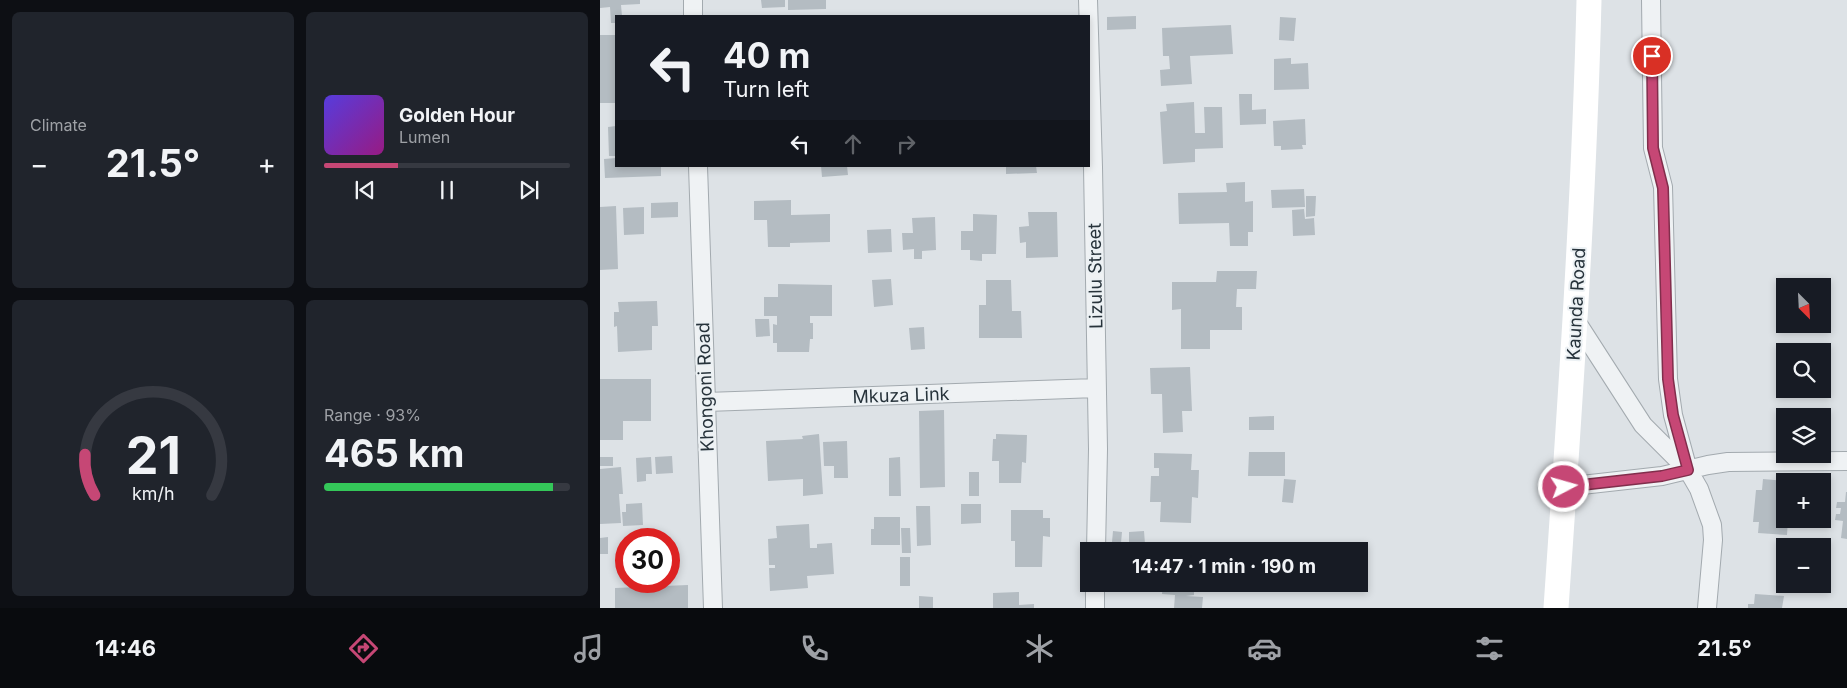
<!DOCTYPE html>
<html lang="en">
<head>
<meta charset="utf-8">
<style>
	body { margin:0; font-family:Inter,sans-serif; background:#20242c; color:#f1f3f6; height:100vh; display:flex; flex-direction:column; font-size:19px; white-space:nowrap }
	* { box-sizing:border-box; margin:0 }
	p { font-size:16px; color:#9ea1a6 }
	.icon { flex:none; width:28px; height:28px; fill:none; stroke:currentColor; stroke-width:2; stroke-linecap:round; stroke-linejoin:round }
	.map { position:relative; flex:1; overflow:hidden }
	.side { display:flex; flex-direction:column; gap:12px; padding:12px; background:#0d0f14; width:600px }
	.side>* { flex:none }
	.hud { position:absolute; left:15px; top:15px; width:475px; height:152px; border-radius:0px; box-shadow:0 2px 8px #0003; background:#171b24; color:#f1f3f6; overflow:hidden }
	.needle { width:32px; rotate:156deg }
	.buttons { position:absolute; left:1176px; top:278px; display:grid; gap:10px }
	.buttons a { display:grid; place-items:center; width:55px; height:55px; border-radius:0px; background:#171b24; box-shadow:0 2px 8px #0003; font-size:25px }
	.speed { position:absolute; left:15px; top:528px; display:flex; gap:10px; font-size:25px; font-weight:700; text-align:center }
	.speed>* { display:grid; place-content:center; width:65px; height:65px; border-radius:50%; background:#171b24; box-shadow:0 2px 8px #0003; line-height:1 }
	.speed .limit { border:8px solid #d22; background:#fff; color:#111 }
	.pin { position:absolute; display:grid; place-items:center; width:42px; height:42px; color:#fff; margin:-21px; border:2px solid #fff; border-radius:50%; box-shadow:0 1px 5px #0007 }
	.me { position:absolute; width:55px; margin:-28px; rotate:84deg; stroke-linejoin:round; filter:drop-shadow(0 0 4px #0008) }
	.turn { display:flex; align-items:center; gap:18px; height:105px; padding:0 25px; font-size:22px }
	.turn .icon { width:65px; height:65px; stroke-width:2.5 }
	.turn b { display:block; font-size:35px; line-height:42px }
	.lanes { display:flex; align-items:center; height:48px; padding:0 25px; background:#0003; justify-content:center; gap:25px; direction:ltr }
	.lanes .off { opacity:.35 }
	.big { font-size:38px; font-weight:700; line-height:1.1 }
	.side .widget { flex:1; display:flex; flex-direction:column; justify-content:center; gap:8px; min-width:0; padding:0 18px; border-radius:8px; background:#20242c }
	.side .dial { align-items:center; gap:0 }
	.dial svg { height:130px; overflow:visible; fill:none; stroke:#363941; stroke-width:7; stroke-linecap:round; text-anchor:middle }
	.dial text { fill:#f1f3f6; stroke:none }
	.song { display:flex; align-items:center; gap:15px }
	.cover { width:60px; height:60px; border-radius:8px; background:linear-gradient(135deg,hsl(250 70% 55%),hsl(310 70% 35%)) }
	.played { height:5px; border-radius:2px; background:linear-gradient(90deg,#c64775 30%,#363941 30%) }
	.keys { display:flex; justify-content:space-around; direction:ltr }
	.heat { display:flex; justify-content:space-between; align-items:center; font-size:28px; direction:ltr }
	.charge { height:8px; border-radius:4px; background:linear-gradient(90deg,#34c759 93%,#363941 0) }
	.side .tiles { flex:1; display:grid; gap:12px; grid-template-columns:repeat(2,1fr) }
	.trip { position:absolute; left:480px; top:542px; width:288px; height:50px; border-radius:0px; background:#171b24; box-shadow:0 2px 8px #0003; font-weight:700; line-height:50px; text-align:center }
	.tab-bar { display:flex; height:80px; justify-content:space-around; align-items:center; background:#090b0e; color:#9ea1a6 }
	.tab-bar .icon { width:35px; height:35px }
	.tab-bar .current { color:#c64775 }
	.tab-bar b { font-size:22px; color:#f1f3f6 }
	main { display:flex; flex:1; min-height:0 }
	.map>svg:first-child { display:block }
	.building { fill:#b4bcc2 }
	.lines { fill:none; stroke-linecap:round; stroke-linejoin:round }
	.street-casing { stroke:#a3aaaf; stroke-width:20 }
	.street { stroke:#eff2f4; stroke-width:18 }
	.secondary { stroke:#fff; stroke-width:25 }
	.route-casing { stroke:#812e4c; stroke-width:12 }
	.route { stroke:#c64775; stroke-width:9 }
	.labels { text-anchor:middle; dominant-baseline:central; stroke-width:4; stroke-linejoin:round; paint-order:stroke }
	.street-label { font-size:18px; fill:#27333b; stroke:#ecf1f4 }
</style>
</head>
<body>
<main>
<section class="side">
<div class="tiles">
<div class="widget"><p>Climate</p>
<div class="heat"><a>−</a><b class="big">21.5°</b><a>+</a></div>
</div>
<div class="widget">
<div class="song"><i class="cover"></i><div><b>Golden Hour</b><p>Lumen</p></div></div>
<div class="played"></div>
<div class="keys"><svg class="icon" aria-label="previous" viewBox="0 0 24 24"><path d="M18 5L8 12l10 7zM5 5v14"/></svg><svg class="icon" aria-label="pause" viewBox="0 0 24 24"><path d="M8 5v14M16 5v14"/></svg><svg class="icon" aria-label="next" viewBox="0 0 24 24"><path d="M6 5l10 7-10 7zM19 5v14"/></svg></div>
</div>
<div class="widget dial"><svg viewBox="0 0 100 80">
<path d="M14 69A42 42 0 1 1 86 69"/>
<path d="M14 69A42 42 0 0 1 8 44" stroke="#c64775"/>
<text x="50" y="56" font-size="32" font-weight="700">21</text>
<text x="50" y="72" font-size="11">km/h</text>
</svg></div>
<div class="widget"><p>Range · 93%</p><b class="big">465 km</b><div class="charge"></div></div>
</div>
</section>
<div class="map">
<svg width="1247" height="608" viewBox="0 0 1247 608">
	<rect width="100%" height="100%" fill="#dde2e6"/>
	<path class="building" d="M0,0H40V4L21,5L22,16H16V23H11L10,7L0,8Z
		M161,0H185V7L162,8Z
		M188,0H226V9L188,10Z
		M536,16V29L507,30V17Z
		M680,17L696,18L694,41L679,40Z
		M631,25L633,54L590,56L592,84L561,86L560,70L570,69L569,56H563L562,28Z
		M0,35H16V103H0Z
		M691,58V64L708,63L709,89L674,90V59Z
		M639,94H652V110L666,109V124L640,125Z
		M594,102L595,133H605L604,107H622L623,148L595,149V162L563,164L560,112L567,111L566,104Z
		M705,119L706,145H702L703,149L681,150V146H674L673,121Z
		M16,126V156H9L8,127Z
		M16,158V166H61V176L5,178L4,159Z
		M221,166H247L248,175L222,177Z
		M406,166H436L437,173L406,174Z
		M645,182V202L653,201V232H648V246H630L629,223L579,224L578,193L627,192L626,183Z
		M704,189L705,207L672,208L671,190Z
		M706,196H716L715,216L706,217Z
		M191,200V215L230,214V242L190,243V247H168L167,220H154V201Z
		M78,202V217L51,218V203Z
		M16,206L18,269L0,270V207Z
		M44,207V234L24,235L23,208Z
		M704,209L705,219L714,218L715,235L693,236L692,210Z
		M428,212H457L458,257L426,258V242L420,243L419,227L429,226Z
		M373,214L397,215L396,254H382V261L370,260V250H361V231H373Z
		M335,217L336,250L322,251V259H314V249L303,250L302,233H313L312,218Z
		M291,229L292,252L268,253L267,230Z
		M617,271H657L656,289H637L636,307H642V330H610V349H581V309L572,310V282H616Z
		M291,279L293,305L274,307L272,280Z
		M386,280H411L412,311H421L422,338H379V305H386Z
		M178,284L232,285V316H210V323H213V339H210L209,352H177V343H173V324L177,325V316H164V297H178Z
		M57,301L58,326H52V350L18,352L17,326L14,327V312H19L18,302Z
		M155,319H169L170,336L156,337Z
		M324,327L325,349L311,350L309,328Z
		M590,367L592,411H582L583,432L563,433L562,394H551L550,368Z
		M0,379H51V421H23V440H0Z
		M344,410L345,487L320,488L319,411Z
		M674,416V430H649V417Z
		M219,434L223,494L203,496V479L168,481L166,441L203,439L202,436Z
		M396,434L427,435L426,463L422,462L421,483H399V461H392L393,439H396Z
		M247,441L248,478H234V466H224L223,442Z
		M649,452H685V476H648Z
		M554,453L592,454L591,470H599L598,498L592,497L591,523L560,522L561,502H550L551,476H559V468H554Z
		M72,456L73,473L56,474L55,457Z
		M0,457H13V466H0Z
		M51,457L52,474H46V481L37,482L36,458Z
		M300,457L301,496H289V458Z
		M21,467L23,494H19L21,523L0,524V469Z
		M369,472H379V496H369Z
		M684,479L696,480L693,503L682,502Z
		M1163,479L1185,481V519H1188L1187,535L1158,533L1159,522H1153L1156,490H1162Z
		M1246,492H1247V539L1241,538L1243,521L1235,520L1236,514H1240L1241,508H1236L1237,502H1245Z
		M42,503L43,525L23,526L22,512H26V504Z
		M361,504H381V523L361,524Z
		M316,506H330L331,545L317,546Z
		M411,510H443V518H450V537L443,536L442,567H415V541H411Z
		M274,517H300V545H271V529H274Z
		M209,524L210,548H217V544L232,543L234,574L207,576L208,588L170,591L169,568H175V565H169L168,539L177,538L176,526Z
		M301,528H310L311,553H302Z
		M513,531L522,532L521,543L512,542Z
		M544,531L545,544H529V532Z
		M8,537V554H0V538Z
		M559,543L596,544L595,551H559Z
		M656,545H673V551H656Z
		M300,557H310V586H300Z
		M563,584H594V595L586,596L603,597L602,608H574L575,595L562,594Z
		M88,585V608H15V588Z
		M419,592V605L434,604V608H393V593Z
		M1155,594L1184,596L1182,608H1148V604H1154Z
		M319,596L333,597V608H319Z"/>
	<g class="lines">
		<defs>
			<path id="street" d="M93,0V16
				M488,0L493,167L498,449L496,551
				M1051,0L1053,148L1063,187L1068,379L1073,415L1088,470L1099,489L1112,525L1113,540L1107,608
				M98,166L113,608
				M976,321L1043,425L1086,468
				M106,402L496,388
				M964,487L1062,476L1108,465L1128,462L1247,461
				M495,608V584"/>
		</defs>
		<use href="#street" class="street-casing"/>
		<use href="#street" class="street"/>
		<path class="secondary" d="M956,608C970,405 984,203 989,0"/>
	</g>
	<g class="lines">
		<defs>
			<path id="route" d="M964,487L1062,476L1088,470L1073,415L1068,379L1063,188L1053,148L1052,56"/>
		</defs>
		<use href="#route" class="route-casing"/>
		<use href="#route" class="route"/>
	</g>
	<g class="labels">
		<g class="street-label">
			<text transform="translate(495 276) rotate(-91)">Lizulu Street</text>
			<text transform="translate(976 304) rotate(-87)">Kaunda Road</text>
			<text transform="translate(105 387) rotate(-92)">Khongoni Road</text>
			<text transform="translate(301 395) rotate(-2)">Mkuza Link</text>
		</g>
	</g>
</svg>
<div class="buttons">
<a><svg class="needle" viewBox="-14 -14 28 28"><path d="M0-13l5 13h-10z" fill="#e53935"/><path d="M0 13l5-13h-10z" fill="#9ea1a6"/></svg></a>
<a><svg class="icon" aria-label="search" viewBox="0 0 24 24"><circle cx="10" cy="10" r="6"/><path d="M15 15l6 6"/></svg></a>
<a><svg class="icon" aria-label="layers" viewBox="0 0 24 24"><path d="M12 4l9 5-9 5-9-5zM3 14l9 5 9-5"/></svg></a>
<a>+</a>
<a>−</a>
</div>
<div class="speed"><div class="limit">30</div></div>
<div class="pin" style="left:1052px;top:56px;background:#d93025"><svg class="icon" aria-label="arrive" viewBox="0 0 24 24"><path d="M6 21V4h12l-3 4 3 4H6"/></svg></div>
<svg class="me" style="left:964px;top:487px" viewBox="-20 -20 40 40"><circle r="17" fill="#c64775" stroke="#fff" stroke-width="3"/><path d="M0-11L8 9 0 5-8 9z" fill="#fff"/></svg>
<div class="trip">14:47 · 1 min · 190 m</div>
<div class="hud">
<div class="turn"><svg class="icon" aria-label="left" viewBox="0 0 24 24"><path d="M17 20v-9H6M10 6l-5 5 5 5"/></svg><div><b>40 m</b>Turn left</div></div>
<div class="lanes"><svg class="icon" aria-label="left" viewBox="0 0 24 24"><path d="M17 20v-9H6M10 6l-5 5 5 5"/></svg><svg class="icon off" aria-label="ahead" viewBox="0 0 24 24"><path d="M12 20V5M6 11l6-6 6 6"/></svg><svg class="icon off" aria-label="right" viewBox="0 0 24 24"><path d="M7 20v-9h11M14 6l5 5-5 5"/></svg></div>
</div>
</div>
</main>
<nav class="tab-bar">
<b>14:46</b>
<svg class="icon current" aria-label="directions" viewBox="0 0 24 24"><path d="M12 3l9 9-9 9-9-9zM9 14v-3h6M13 9l2 2-2 2"/></svg>
<svg class="icon" aria-label="music" viewBox="0 0 24 24"><path d="M9 18V5l10-2v13"/><circle cx="6" cy="18" r="3"/><circle cx="16" cy="16" r="3"/></svg>
<svg class="icon" aria-label="phone" viewBox="0 0 24 24"><path d="M5 4h4l2 5-3 2q2 4 5 5l2-3 5 2v4C11 20 4 13 5 4z"/></svg>
<svg class="icon" aria-label="climate" viewBox="0 0 24 24"><path d="M12 3v18M4 7l16 10M4 17L20 7"/></svg>
<svg class="icon" aria-label="car" viewBox="0 0 24 24"><path d="M5 17H2v-5l4-1 3-4h7l3 4 3 1v5h-3M9 17h6M6 11h13"/><circle cx="7" cy="17" r="2"/><circle cx="17" cy="17" r="2"/></svg>
<svg class="icon" aria-label="filters" viewBox="0 0 24 24"><path d="M4 7h16M4 17h16"/><circle cx="9" cy="7" r="2"/><circle cx="15" cy="17" r="2"/></svg>
<b>21.5°</b>
</nav>
</body>
</html>
